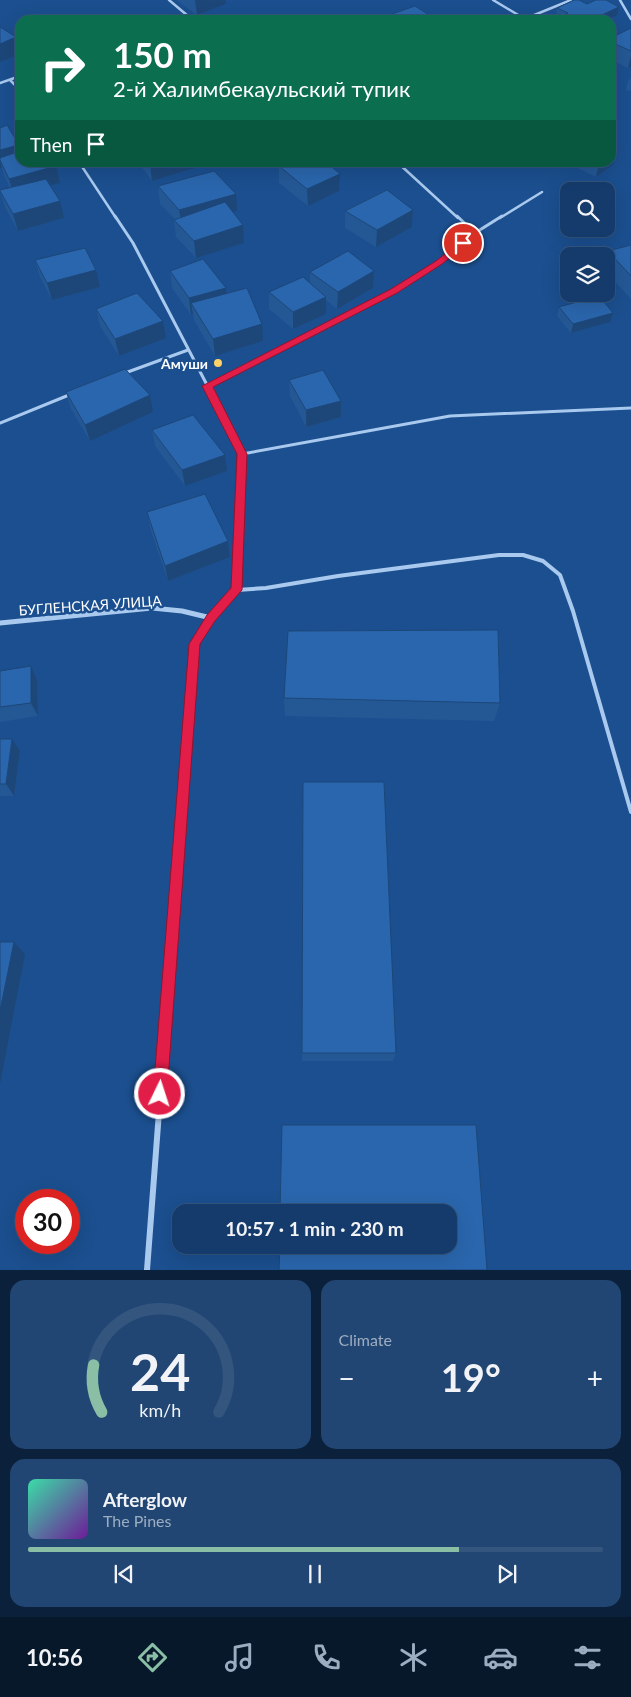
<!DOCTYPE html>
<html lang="en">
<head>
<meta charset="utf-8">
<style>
	body { margin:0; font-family:Lato,sans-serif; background:#214673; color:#f1f3f6; height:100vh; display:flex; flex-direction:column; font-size:19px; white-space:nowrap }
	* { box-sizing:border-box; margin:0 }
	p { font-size:16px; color:#9dadc1 }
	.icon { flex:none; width:28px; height:28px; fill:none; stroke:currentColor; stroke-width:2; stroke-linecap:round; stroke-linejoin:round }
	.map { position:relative; height:1270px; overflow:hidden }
	.side { display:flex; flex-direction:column; gap:10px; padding:10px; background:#0b203b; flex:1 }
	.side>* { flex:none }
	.top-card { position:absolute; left:15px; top:15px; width:601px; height:152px; border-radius:15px; box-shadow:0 5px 20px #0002,0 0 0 1px #33557e; background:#0b6e4f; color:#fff; overflow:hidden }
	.fabs { position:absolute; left:560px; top:182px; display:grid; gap:10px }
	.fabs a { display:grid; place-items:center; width:55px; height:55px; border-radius:10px; background:#143b6b; box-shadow:0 5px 20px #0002,0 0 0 1px #33557e; font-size:25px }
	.speed { position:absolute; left:15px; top:1189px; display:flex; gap:10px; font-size:25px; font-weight:700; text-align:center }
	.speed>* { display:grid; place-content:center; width:65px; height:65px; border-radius:50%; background:#143b6b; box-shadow:0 5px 20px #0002,0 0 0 1px #33557e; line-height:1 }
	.speed .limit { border:8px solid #d22; background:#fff; color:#111 }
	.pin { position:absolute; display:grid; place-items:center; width:42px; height:42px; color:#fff; margin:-21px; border:2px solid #fff; border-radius:50%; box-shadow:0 1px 5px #0007 }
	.me { position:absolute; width:55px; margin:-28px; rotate:4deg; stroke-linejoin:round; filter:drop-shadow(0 0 4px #0008) }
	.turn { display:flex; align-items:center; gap:18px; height:105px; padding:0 15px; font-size:22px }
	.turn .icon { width:65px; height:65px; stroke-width:2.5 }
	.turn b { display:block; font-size:35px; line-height:42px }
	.then { display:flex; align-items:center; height:48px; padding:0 15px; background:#0003; gap:10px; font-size:19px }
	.big { font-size:38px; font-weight:700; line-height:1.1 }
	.side .widget { flex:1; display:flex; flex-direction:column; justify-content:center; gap:8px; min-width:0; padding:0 18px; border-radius:15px; background:#214673 }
	.side .dial { align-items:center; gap:0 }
	.dial svg { height:130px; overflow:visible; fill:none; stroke:#33557e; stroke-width:7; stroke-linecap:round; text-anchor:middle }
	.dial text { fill:#f1f3f6; stroke:none }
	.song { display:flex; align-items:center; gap:15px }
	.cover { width:60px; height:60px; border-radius:8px; background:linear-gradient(135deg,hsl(160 70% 55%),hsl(280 70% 35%)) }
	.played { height:5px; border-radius:2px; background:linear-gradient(90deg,#8abfa5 75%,#33557e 75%) }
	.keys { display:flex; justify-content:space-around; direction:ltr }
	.heat { display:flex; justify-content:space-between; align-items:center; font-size:28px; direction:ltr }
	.side .tiles { flex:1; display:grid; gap:10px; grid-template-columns:1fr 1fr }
	.widget:last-child { grid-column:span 2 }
	.trip { position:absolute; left:172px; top:1204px; width:285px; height:50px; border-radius:15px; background:#143b6b; box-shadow:0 5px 20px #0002,0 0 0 1px #33557e; font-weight:700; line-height:50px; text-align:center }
	.menu { display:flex; height:80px; justify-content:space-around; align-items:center; background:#08182b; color:#9dadc1 }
	.menu .icon { width:35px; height:35px }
	.menu .active { color:#8abfa5 }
	.menu b { font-size:22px; color:#f1f3f6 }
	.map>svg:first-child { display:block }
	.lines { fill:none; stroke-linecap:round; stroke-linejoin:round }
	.lane-far2 { stroke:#a9c9ee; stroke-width:2.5 }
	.lane-far1 { stroke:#a9c9ee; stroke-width:3 }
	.lane { stroke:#a9c9ee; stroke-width:4 }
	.street-far2 { stroke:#a9c9ee; stroke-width:4 }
	.street-far1 { stroke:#a9c9ee; stroke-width:5 }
	.street { stroke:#a9c9ee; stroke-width:6 }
	.wall { fill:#245895 }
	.shaded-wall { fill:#1d4779 }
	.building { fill:#2a66ad; stroke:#1d4779 }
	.route { fill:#e11d48; stroke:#92132f }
	.poi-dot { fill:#ffd166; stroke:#1b4f8f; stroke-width:2 }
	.labels { text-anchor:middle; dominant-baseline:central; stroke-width:5; stroke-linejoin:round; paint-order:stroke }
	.poi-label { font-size:14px; font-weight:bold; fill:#fff; stroke:#1b4f8f; text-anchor:end }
	.street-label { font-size:14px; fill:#fff; stroke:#1b4f8f }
</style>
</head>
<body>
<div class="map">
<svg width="631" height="1270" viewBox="0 0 631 1270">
	<rect width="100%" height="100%" fill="#1b4f8f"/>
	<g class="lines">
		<path class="lane-far2" d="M169,0L188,16L197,20
			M493,0L525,19
			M620,0L631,19
			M522,20L571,0
			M10,80L20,90
			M0,83L20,76
			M79,162L116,218
			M397,162L458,218
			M500,218L542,192"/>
		<path class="lane-far1" d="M115,216L133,243L207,385L394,291L439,262L475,233L457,216
			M475,233L502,216
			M125,373L188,350
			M0,423L69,395
			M242,454L450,416L631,408"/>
		<path class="lane" d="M237,590L266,588L338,576L499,555H523L543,561L560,575L573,611L631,812"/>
		<path class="street-far2" d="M207,385L242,454L241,491"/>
		<path class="street-far1" d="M0,623L152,608L182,611L211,618
			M180,836L195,644L211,618L237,590L241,490"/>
		<path class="street" d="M147,1270L180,835"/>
	</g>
	<path class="wall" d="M176,0H226V4L197,15Z
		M587,4L617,15L558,17L556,16L557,8Z
		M392,14L437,20H392Z
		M631,28V67L628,68L611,60V38Z
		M631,78V91L626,90L628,81Z
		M0,128L20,162L60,183L50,186L64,218L18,231L5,207L0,191L10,188L4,175L2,168H0Z
		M138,162H204V165L152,181Z
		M566,162H611L613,165L596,177Z
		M279,166L340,174L339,191L308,206L279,183Z
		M158,186L237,211L233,212L244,243L196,258L176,237L174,220L175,219L160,204Z
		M413,210L412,227L376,247L345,228V211Z
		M631,245V299L606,272V258L608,251Z
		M35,260L100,287L52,300L40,277Z
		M170,271L227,293L263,341L215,356L194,320L193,314L191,315L172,288Z
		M310,272L373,288L337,309L326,300V314L293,329L269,309V292L310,283Z
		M559,307L610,322L571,333L557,316Z
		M96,309L166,338L119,356L100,326Z
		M289,380L341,417L306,427L290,396Z
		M66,392L153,412L90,441L71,409Z
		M152,430L227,471L185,486L155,446Z
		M147,512L228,541L230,557L168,581L150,528Z
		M31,666L37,680L38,716L0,722V671Z
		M284,698L500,703L494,721L285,716Z
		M0,739L20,751L14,796H0Z
		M302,1053H396L393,1061H302Z"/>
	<path class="shaded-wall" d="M195,0H226V4L197,15Z
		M619,7L617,15L607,20H591Z
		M16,37L20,54L0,62V44Z
		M631,56V67L628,68Z
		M19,145L20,150V162L0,160V150Z
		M615,156L613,165L596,177L598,168L606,162H611V159Z
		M0,161L2,168H0Z
		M154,162H204V165L152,181L150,164Z
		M56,166L60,183L14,196L9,179Z
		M340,174L339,191L308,206L307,189Z
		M236,194L237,211L182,227L179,210Z
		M60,201L64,218L18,231L13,214Z
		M413,210L412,227L376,247L377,230Z
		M243,225L244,243L196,258L194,241Z
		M96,270L100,287L52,300L47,283Z
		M374,271L373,288L337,309L338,292Z
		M226,288L228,305L191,303L193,314L191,315L189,298Z
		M326,297V314L293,329V312Z
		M613,313L610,322L571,333L573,324Z
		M163,321L166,338L119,356L115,339Z
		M262,324L263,341L215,356L213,339Z
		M150,395L153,412L90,441L85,425Z
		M341,401V417L306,427V410Z
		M225,455L227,471L185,486L182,470Z
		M228,541L230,557L168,581L165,566Z
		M31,666L37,680L38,716L31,703Z
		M12,739L20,751L14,796L6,784Z
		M14,942L25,954L0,1084V1011Z"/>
	<path class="building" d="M574,0H579L587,4L596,0H606L619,7L591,20H552L568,13L557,8Z
		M415,6L437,20H401L392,14Z
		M176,14L186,20H159Z
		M288,17L292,20H279Z
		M0,27L16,37L0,44Z
		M631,28V51L611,42V38Z
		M7,125L19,145L0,150V128Z
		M20,151V162H54L56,166L9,179L0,160V158Z
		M611,154L615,156L611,159Z
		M286,162H326L340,174L307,189L279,166Z
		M586,162H606L598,168Z
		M214,171L236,194L179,210L158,186Z
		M46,179L60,201L13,214L0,191V190Z
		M387,190L413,210L377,230L345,211Z
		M225,202L243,225L194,241L174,220Z
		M631,245V276L608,251Z
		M85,248L96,270L47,283L35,260Z
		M348,251L374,271L338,292L310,272Z
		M203,259L226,288L189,298L170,271Z
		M303,277L326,297L293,312L269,292Z
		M247,288L262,324L213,339L191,303Z
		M137,293L163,321L115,339L96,309Z
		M599,296L613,313L573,324L559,307Z
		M125,369L150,395L85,425L66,392Z
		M323,370L341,401L306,410L289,380Z
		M193,415L225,455L182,470L152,430Z
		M205,494L228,541L165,566L147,512Z
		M498,630L500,703L284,698L288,631Z
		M31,666V703L0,707V671Z
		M0,739H12L6,784H0Z
		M303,782H384L396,1053H302Z
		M0,942H14L0,1011Z
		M282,1125H476L487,1270H279L280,1245H449V1212H280Z"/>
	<path class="route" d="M463,240L466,241V245L442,264L397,293L213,387L247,454L242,590L215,621L200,644L167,1094L165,1100L160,1102L155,1100L153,1094L189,644L207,615L231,588L237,454L202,386L391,289L436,261Z"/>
	<circle class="poi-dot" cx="218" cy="363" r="5"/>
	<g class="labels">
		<g class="poi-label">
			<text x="208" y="363">Амуши</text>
		</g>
		<g class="street-label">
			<text transform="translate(90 605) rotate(-4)">БУГЛЕНСКАЯ УЛИЦА</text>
		</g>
	</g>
</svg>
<div class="fabs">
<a><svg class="icon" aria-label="search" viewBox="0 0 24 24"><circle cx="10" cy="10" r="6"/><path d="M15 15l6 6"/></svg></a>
<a><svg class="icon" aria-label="layers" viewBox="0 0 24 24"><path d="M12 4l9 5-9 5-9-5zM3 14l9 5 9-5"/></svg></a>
</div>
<div class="speed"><div class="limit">30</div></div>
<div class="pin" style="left:463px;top:243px;background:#d93025"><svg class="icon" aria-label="arrive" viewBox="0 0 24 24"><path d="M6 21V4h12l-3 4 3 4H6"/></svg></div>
<svg class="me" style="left:160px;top:1094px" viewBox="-20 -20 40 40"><circle r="17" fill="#e11d48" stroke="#fff" stroke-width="3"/><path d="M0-11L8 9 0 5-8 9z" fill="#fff"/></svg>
<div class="trip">10:57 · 1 min · 230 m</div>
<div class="top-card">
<div class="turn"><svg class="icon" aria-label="right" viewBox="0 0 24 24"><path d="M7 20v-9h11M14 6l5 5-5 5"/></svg><div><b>150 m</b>2-й Халимбекаульский тупик</div></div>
<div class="then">Then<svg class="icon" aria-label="arrive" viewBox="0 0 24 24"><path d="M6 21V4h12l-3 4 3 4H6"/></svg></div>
</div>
</div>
<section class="side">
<div class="tiles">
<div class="widget dial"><svg viewBox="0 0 100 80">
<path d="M14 69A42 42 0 1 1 86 69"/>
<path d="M14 69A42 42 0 0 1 9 40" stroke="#8abfa5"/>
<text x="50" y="56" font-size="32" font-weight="700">24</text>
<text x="50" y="72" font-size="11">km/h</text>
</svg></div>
<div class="widget"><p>Climate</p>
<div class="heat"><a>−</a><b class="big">19°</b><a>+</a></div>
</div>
<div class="widget">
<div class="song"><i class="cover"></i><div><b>Afterglow</b><p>The Pines</p></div></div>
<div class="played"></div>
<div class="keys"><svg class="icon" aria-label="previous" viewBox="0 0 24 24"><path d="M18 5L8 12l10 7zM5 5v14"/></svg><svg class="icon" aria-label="pause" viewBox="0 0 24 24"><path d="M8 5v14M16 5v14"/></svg><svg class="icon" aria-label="next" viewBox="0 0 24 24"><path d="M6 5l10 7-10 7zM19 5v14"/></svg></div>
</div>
</div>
</section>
<nav class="menu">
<b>10:56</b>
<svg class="icon active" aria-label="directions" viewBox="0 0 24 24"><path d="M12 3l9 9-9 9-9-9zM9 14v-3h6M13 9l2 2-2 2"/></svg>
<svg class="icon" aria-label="music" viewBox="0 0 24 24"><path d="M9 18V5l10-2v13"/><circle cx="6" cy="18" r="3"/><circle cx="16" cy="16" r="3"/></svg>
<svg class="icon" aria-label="phone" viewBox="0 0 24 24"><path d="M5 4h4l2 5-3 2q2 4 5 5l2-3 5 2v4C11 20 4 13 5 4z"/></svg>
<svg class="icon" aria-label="climate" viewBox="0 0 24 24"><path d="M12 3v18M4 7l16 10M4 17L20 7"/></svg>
<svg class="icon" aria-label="car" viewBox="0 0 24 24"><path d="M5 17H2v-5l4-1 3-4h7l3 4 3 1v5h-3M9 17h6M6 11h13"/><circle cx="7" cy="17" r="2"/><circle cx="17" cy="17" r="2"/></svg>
<svg class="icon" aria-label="filters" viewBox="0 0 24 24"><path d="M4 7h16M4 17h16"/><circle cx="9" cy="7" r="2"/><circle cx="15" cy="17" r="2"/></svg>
</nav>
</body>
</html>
